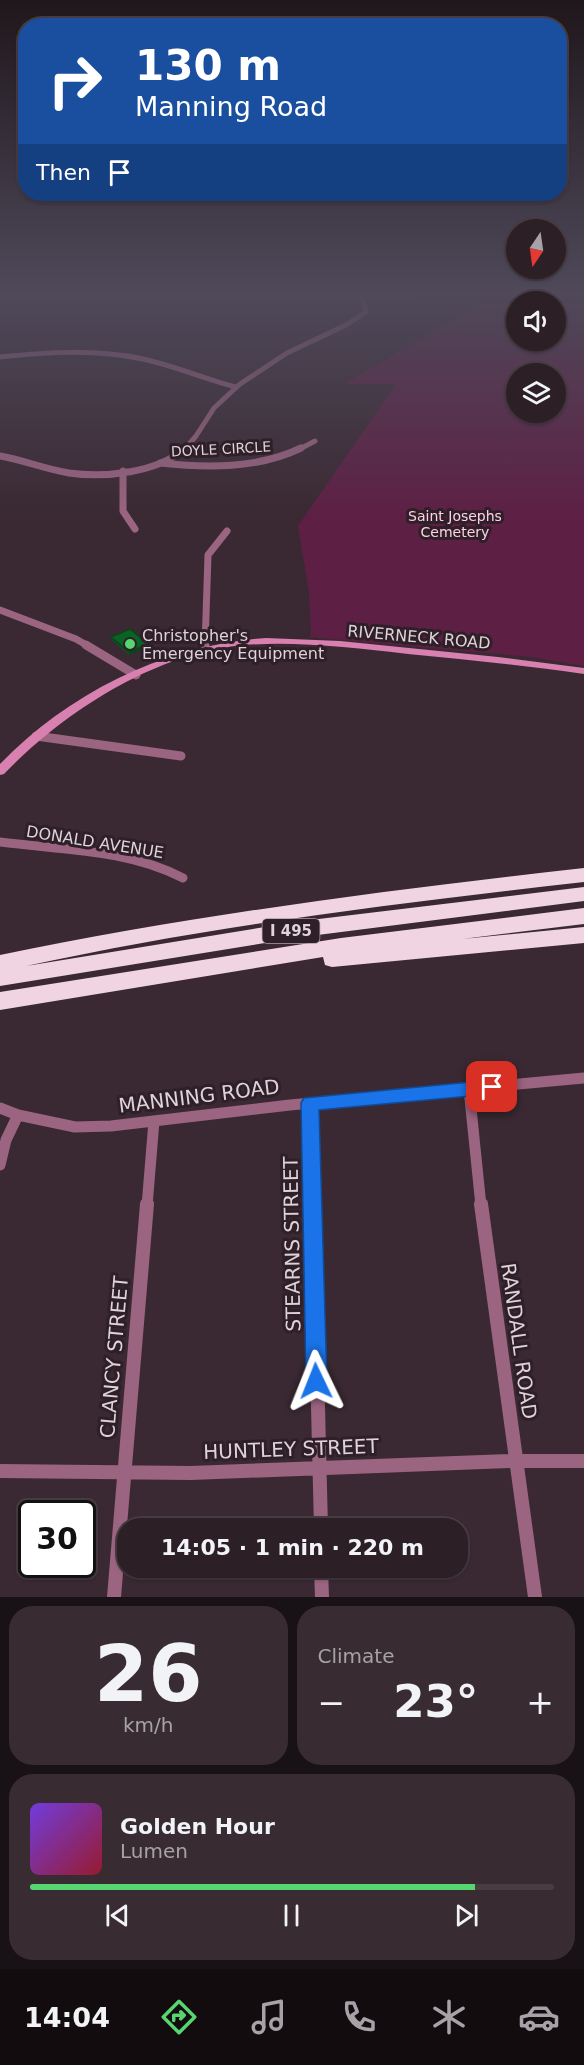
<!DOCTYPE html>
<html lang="en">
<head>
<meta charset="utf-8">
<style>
	body { margin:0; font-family:"DejaVu Sans",sans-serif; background:#382c32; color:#f1f3f6; height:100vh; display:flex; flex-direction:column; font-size:22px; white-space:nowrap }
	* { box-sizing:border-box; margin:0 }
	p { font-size:20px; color:#a6a2a7 }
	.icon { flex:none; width:33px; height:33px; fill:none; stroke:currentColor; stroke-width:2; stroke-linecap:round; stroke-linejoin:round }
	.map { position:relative; height:1597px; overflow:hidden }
	.sheet { display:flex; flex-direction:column; gap:9px; padding:9px; background:#181115; flex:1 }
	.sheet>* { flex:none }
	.hud { position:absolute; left:18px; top:18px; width:549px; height:183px; border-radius:24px; box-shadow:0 2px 4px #0004,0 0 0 2px #483d43; background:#1a4fa0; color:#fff; overflow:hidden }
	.needle { width:39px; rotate:193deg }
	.tools { position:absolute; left:506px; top:219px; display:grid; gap:12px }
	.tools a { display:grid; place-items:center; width:60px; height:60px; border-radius:50%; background:#2c1f26; box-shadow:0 2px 4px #0004,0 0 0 2px #483d43; font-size:30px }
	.speed { position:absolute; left:18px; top:1500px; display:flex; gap:12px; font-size:30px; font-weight:700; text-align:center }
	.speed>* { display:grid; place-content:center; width:78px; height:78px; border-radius:50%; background:#2c1f26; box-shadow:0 2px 4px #0004,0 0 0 2px #483d43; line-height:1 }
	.speed .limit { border:3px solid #111; border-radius:9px; background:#fff; color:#111 }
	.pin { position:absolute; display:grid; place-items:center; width:51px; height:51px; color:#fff; margin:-26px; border-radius:12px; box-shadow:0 3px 9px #0006 }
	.me { position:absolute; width:66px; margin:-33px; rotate:358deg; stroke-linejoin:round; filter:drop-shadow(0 0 4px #0008) }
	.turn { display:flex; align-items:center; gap:21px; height:126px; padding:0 18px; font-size:27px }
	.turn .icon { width:78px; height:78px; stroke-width:2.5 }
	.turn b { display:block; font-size:42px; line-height:51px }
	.then { display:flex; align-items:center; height:57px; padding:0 18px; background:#0003; gap:12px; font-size:22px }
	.big { font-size:45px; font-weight:700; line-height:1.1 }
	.sheet .tile { flex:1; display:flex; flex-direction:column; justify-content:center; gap:9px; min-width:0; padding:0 21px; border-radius:24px; background:#382c32 }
	.sheet .dial { align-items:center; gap:0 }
	.dial b { font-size:78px; line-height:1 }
	.song { display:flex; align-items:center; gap:18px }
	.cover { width:72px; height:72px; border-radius:9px; background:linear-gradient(135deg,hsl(260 70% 55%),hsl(350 70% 35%)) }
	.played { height:6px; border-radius:3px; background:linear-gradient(90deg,#57d570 85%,#483d43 85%) }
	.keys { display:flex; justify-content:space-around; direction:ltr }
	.heat { display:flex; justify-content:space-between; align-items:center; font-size:33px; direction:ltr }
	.sheet .tiles { flex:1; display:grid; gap:9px; grid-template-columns:1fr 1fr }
	.tile:last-child { grid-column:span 2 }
	.trip { position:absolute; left:117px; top:1518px; width:351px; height:60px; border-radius:24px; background:#2c1f26; box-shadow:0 2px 4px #0004,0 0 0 2px #483d43; font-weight:700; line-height:60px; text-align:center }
	.menu { display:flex; height:96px; justify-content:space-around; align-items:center; background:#120c0f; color:#a6a2a7 }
	.menu .icon { width:42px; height:42px }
	.menu .on { color:#57d570 }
	.menu b { font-size:27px; color:#f1f3f6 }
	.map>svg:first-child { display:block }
	.green { fill:#5d2044; fill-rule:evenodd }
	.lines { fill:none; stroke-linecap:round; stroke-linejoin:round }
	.street-far4 { stroke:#9b6481; stroke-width:5 }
	.street-far3 { stroke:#9b6481; stroke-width:7 }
	.street-far2 { stroke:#9b6481; stroke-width:9 }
	.street-far1 { stroke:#9b6481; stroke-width:11 }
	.street { stroke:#9b6481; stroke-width:14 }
	.secondary { fill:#d880b0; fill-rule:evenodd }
	.highway { fill:#f1d4e2; fill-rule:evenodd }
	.wall { fill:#095420 }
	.shaded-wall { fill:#08451a }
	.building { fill:#0b6225; stroke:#08451a; stroke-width:1.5 }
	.route { fill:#1a73e8; stroke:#114b97; stroke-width:1.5 }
	.poi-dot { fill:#57d570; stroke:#2f1f28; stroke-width:2 }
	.labels { text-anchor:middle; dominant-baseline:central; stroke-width:6; stroke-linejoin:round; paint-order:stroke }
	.far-street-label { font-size:14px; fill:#ded3d8; stroke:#2f1f28 }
	.far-park-label { font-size:14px; fill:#ffd0e7; stroke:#2f1f28 }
	.shield { fill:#2f1f28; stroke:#aa9da3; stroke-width:1.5 }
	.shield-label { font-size:15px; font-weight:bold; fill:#ded3d8 }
	.poi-label { font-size:16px; fill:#ded3d8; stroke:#2f1f28; text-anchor:start }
	.street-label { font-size:16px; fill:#ded3d8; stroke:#2f1f28 }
	.near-street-label { font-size:20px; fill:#ded3d8; stroke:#2f1f28 }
</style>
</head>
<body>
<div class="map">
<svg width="584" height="1597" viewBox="0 0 584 1597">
	<rect width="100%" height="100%" fill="#3a2932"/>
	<path class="green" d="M419,292H584V666L531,657L309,637L311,635L309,592L298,526L396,384H344L484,302L422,299ZM516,302H555V340H516ZM516,374H555V412H516Z"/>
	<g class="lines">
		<path class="street-far4" d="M0,357C48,352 96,349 143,359C175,366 205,379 236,387
			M184,450L196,436L214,408L240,384L287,353L346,325L366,312L363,300L353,292
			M298,450L315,441"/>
		<path class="street-far3" d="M0,456C23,460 45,469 69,473C104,478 158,473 185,448
			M160,463C206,468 258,469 301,448
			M123,471V511L135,529
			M0,610L76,639L88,646
			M205,646L208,555L227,531"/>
		<path class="street-far2" d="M86,645L136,675
			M205,649V645
			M36,736L181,756
			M0,842C61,850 128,849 183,878"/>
		<path class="street-far1" d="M469,1089L481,1206
			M310,1103L313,1206
			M0,1108L18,1115L75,1127L111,1126L290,1105L584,1078
			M0,1165L6,1140L18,1115
			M147,1206L154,1121"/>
		<path class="street" d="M313,1204L321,1528
			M481,1204L535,1597
			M0,1471L191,1473L509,1461H584
			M321,1568L322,1597
			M114,1597L147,1204"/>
		<path class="secondary" d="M266,638L340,641L498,657L584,668V674C525,665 467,660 408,654C353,648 299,641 244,645C155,653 65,711 4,774L0,775V764C70,692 166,645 266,638Z"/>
		<path class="highway" d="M584,868V882C397,903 210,926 26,966L302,921L584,887V901L302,937L0,986V955C193,915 388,890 584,868Z
			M584,908V924L462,939L584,927V943L332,967L325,965L323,957L0,1010V992L341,938Z"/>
	</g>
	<path class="wall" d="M111,637L148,647L129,655L112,640Z"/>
	<path class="shaded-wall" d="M148,644V647L129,655V652Z"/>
	<path class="building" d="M130,629L148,644L129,652L111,637Z"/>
	<linearGradient id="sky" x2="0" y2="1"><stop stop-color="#20171c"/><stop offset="0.57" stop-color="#4f495a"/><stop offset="1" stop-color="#4f495a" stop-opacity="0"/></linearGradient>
	<rect width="584" height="516" fill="url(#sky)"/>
	<path class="route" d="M492,1080L498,1082L500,1087L498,1092L492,1094L319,1110L327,1381L324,1389L316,1392L309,1389L306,1381L301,1103L304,1098Z"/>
	<circle class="poi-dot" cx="130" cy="644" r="6"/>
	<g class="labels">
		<g class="far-street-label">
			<text transform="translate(221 449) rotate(-3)">DOYLE CIRCLE</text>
		</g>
		<g class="far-park-label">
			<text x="455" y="516">Saint Josephs<tspan x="455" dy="16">Cemetery</tspan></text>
		</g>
		<rect class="shield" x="262.5" y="919" width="57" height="24" rx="4.5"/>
		<g class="shield-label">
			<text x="291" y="931">I 495</text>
		</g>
		<g class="poi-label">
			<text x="142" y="635">Christopher's<tspan x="142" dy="18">Emergency Equipment</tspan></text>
		</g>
		<g class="street-label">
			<text transform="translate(419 637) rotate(5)">RIVERNECK ROAD</text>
			<text transform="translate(95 842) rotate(9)">DONALD AVENUE</text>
		</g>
		<g class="near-street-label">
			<text transform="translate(199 1096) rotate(-7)">MANNING ROAD</text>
			<text transform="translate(292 1244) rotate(-91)">STEARNS STREET</text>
			<text transform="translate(519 1341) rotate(82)">RANDALL ROAD</text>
			<text transform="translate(114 1357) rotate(-85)">CLANCY STREET</text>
			<text transform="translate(291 1449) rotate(-2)">HUNTLEY STREET</text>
		</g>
	</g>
</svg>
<div class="tools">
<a><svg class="needle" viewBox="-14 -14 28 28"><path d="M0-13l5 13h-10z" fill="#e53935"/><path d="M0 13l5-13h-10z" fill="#a6a2a7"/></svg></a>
<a><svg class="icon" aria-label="sound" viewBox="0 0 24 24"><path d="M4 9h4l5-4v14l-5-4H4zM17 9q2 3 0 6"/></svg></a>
<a><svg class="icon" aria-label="layers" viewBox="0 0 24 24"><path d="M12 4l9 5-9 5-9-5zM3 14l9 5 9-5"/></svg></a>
</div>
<div class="speed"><div class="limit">30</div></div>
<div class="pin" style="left:492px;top:1087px;background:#d93025"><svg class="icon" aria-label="arrive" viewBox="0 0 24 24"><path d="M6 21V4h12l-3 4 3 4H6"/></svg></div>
<svg class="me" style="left:316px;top:1381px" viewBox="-20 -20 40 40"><path d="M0-17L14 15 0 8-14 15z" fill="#1a73e8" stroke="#fff" stroke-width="4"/></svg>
<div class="trip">14:05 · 1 min · 220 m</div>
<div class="hud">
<div class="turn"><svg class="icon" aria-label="right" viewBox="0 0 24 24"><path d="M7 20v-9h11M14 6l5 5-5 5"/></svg><div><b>130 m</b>Manning Road</div></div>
<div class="then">Then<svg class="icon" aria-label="arrive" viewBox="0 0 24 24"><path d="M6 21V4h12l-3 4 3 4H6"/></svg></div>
</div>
</div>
<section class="sheet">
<div class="tiles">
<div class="tile dial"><b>26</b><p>km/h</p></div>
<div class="tile"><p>Climate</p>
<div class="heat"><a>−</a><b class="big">23°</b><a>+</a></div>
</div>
<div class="tile">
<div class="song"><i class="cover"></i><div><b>Golden Hour</b><p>Lumen</p></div></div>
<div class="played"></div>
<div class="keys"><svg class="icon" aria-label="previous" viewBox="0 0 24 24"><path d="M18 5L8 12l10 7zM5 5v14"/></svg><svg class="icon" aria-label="pause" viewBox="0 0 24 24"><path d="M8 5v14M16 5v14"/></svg><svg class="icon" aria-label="next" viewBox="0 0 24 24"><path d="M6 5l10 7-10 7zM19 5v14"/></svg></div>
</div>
</div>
</section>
<nav class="menu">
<b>14:04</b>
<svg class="icon on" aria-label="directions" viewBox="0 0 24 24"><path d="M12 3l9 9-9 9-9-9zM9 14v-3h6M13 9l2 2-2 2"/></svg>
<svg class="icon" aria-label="music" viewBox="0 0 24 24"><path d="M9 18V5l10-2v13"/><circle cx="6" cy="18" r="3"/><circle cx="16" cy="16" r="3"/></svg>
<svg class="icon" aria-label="phone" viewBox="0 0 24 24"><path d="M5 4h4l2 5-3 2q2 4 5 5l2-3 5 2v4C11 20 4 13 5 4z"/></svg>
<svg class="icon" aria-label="climate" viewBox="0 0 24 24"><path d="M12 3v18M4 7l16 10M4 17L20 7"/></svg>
<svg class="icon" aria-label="car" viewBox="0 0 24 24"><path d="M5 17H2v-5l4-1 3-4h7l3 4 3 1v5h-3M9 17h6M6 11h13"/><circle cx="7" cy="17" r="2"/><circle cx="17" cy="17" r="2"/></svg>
</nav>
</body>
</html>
